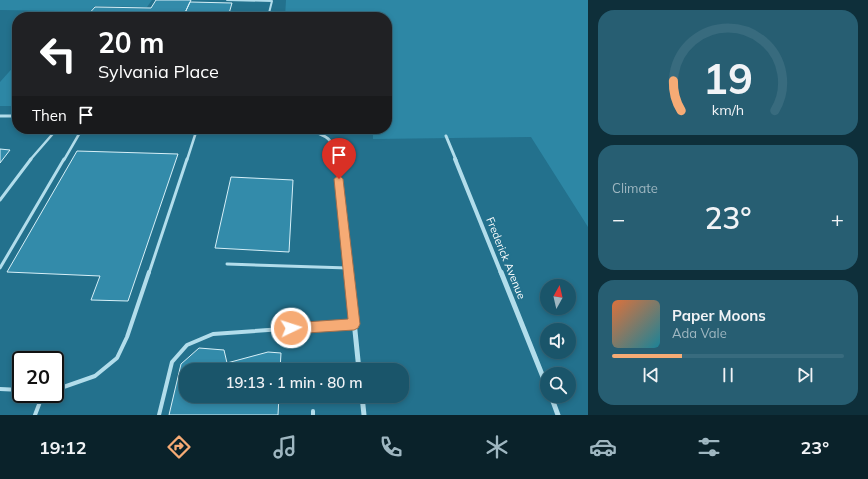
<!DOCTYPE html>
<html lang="en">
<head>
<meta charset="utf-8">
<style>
	body { margin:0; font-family:Mulish,sans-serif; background:#275e72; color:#f1f3f6; height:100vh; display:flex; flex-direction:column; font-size:15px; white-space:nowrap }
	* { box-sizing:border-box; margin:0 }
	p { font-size:13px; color:#9fb7c1 }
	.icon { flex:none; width:22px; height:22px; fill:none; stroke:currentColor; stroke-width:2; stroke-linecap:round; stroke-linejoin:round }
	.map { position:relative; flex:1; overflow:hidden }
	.side { display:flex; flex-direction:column; gap:10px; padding:10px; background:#0e2f3a; width:280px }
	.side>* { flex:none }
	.hud { position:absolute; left:12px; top:12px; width:380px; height:122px; border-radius:16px; box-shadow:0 2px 6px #0003,0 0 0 1px #386b7e; background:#202124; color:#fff; overflow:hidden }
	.needle { width:26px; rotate:8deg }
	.controls { position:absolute; left:540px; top:279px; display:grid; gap:8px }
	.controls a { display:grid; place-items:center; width:36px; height:36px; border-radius:50%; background:#1a556a; box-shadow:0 2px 6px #0003,0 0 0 1px #386b7e; font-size:20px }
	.speed { position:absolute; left:12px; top:351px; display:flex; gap:8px; font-size:20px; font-weight:700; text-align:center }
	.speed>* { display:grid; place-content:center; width:52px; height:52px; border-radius:50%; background:#1a556a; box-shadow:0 2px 6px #0003,0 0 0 1px #386b7e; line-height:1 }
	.speed .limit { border:2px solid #111; border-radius:6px; background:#fff; color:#111 }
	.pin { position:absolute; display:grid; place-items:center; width:34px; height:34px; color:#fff; margin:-41px -17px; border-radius:50% 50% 50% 0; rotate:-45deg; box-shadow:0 0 4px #0007 }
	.pin .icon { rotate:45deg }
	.me { position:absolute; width:44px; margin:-22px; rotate:86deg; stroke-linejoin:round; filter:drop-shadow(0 0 3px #0008) }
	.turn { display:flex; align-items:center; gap:14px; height:84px; padding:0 20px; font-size:18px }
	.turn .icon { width:52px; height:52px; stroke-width:2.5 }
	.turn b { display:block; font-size:28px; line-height:34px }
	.then { display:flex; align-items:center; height:38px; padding:0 20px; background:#0003; gap:8px; font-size:15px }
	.big { font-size:30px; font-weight:600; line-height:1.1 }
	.side .widget { flex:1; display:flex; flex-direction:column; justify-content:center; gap:6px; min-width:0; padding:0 14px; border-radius:16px; background:#275e72 }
	.side .dial { align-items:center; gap:0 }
	.dial svg { height:104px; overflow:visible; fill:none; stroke:#386b7e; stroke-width:7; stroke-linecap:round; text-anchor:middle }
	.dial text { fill:#f1f3f6; stroke:none }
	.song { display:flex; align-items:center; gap:12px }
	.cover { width:48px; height:48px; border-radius:6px; background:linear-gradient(135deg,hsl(20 70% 55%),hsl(190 70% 35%)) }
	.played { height:4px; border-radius:2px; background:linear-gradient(90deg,#f6ab75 30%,#386b7e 30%) }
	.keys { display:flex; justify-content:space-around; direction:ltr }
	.heat { display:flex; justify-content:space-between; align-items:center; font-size:22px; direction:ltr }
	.trip { position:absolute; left:179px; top:363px; width:230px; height:40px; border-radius:16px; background:#1a556a; box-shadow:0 2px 6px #0003,0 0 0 1px #386b7e; font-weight:600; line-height:40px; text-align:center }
	.tabs { display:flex; height:64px; justify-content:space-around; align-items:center; background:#0a222a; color:#9fb7c1 }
	.tabs .icon { width:28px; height:28px }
	.tabs .active { color:#f6ab75 }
	.tabs b { font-size:18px; color:#f1f3f6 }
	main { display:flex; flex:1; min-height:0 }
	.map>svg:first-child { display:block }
	.green { fill:#2d87a5 }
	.building { fill:#338baa; stroke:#d7f0f8 }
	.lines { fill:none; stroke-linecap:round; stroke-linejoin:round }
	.service-far3 { stroke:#b2ddeb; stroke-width:2 }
	.service-far2 { stroke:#b2ddeb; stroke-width:2.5 }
	.service-far1 { stroke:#b2ddeb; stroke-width:3 }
	.service { stroke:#b2ddeb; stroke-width:4 }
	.minor-far2 { stroke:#b2ddeb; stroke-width:3 }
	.minor-far1 { stroke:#b2ddeb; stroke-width:4 }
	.minor { stroke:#b2ddeb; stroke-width:5 }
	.route { fill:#f6ab75; stroke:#a06f4c }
	.labels { text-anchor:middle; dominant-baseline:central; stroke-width:4; stroke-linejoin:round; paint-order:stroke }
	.street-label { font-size:11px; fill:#fff; stroke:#23718d }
</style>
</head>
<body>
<main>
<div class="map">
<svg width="588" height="415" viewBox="0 0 588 415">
	<rect width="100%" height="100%" fill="#23718d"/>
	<path class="green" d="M0,0H152L147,7L95,6L85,17H59L64,11L0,10Z
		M286,0H588V227L531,137L373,139V129H387V17H285Z
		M17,63V106H0V82Z"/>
	<path class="building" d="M156,0H191L183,17H86L95,7L151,8Z
		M190,2L232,3L228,17H183Z
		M0,149L10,150L0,163Z
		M77,151L178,154L128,301L91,300L100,276L7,272Z
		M231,177L293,180L289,252L215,248Z
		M199,348L224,350L227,363L268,352L281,353L280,370H186V396H279L278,415H169L181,364Z"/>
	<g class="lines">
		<path class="service-far3" d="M227,0L272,1L268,17"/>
		<path class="service-far2" d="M30,160L57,129
			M64,160L82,129
			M187,160L197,129"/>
		<path class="service-far1" d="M0,200L31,159
			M227,264L348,268
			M0,268L64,159
			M149,273L187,159"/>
		<path class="service" d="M0,389L21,390
			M55,390L95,376L117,358L127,337L149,272
			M313,411V415
			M35,415L43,394
			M159,415L172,362L187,345L213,334L354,324"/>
		<path class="minor-far2" d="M0,116H17
			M306,129C325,135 335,138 337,160
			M446,136L456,160"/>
		<path class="minor-far1" d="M337,159L349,273
			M455,159L501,273"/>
		<path class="minor" d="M349,272L359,370
			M501,272L547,387
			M362,396L364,415
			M551,396L558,415"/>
	</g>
	<path class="route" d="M339,175L343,179L360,324L358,328L354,330L291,334L287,333L286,328L287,324L291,323L348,319L334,179Z"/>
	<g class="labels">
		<g class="street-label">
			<text transform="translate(506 258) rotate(68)">Frederick Avenue</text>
		</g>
	</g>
</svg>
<div class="controls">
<a><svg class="needle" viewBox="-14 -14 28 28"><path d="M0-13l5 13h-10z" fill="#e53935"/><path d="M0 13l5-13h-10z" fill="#9fb7c1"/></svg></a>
<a><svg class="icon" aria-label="sound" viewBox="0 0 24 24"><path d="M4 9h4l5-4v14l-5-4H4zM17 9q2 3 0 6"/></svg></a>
<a><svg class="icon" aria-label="search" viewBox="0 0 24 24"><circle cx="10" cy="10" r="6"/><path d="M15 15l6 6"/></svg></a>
</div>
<div class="speed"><div class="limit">20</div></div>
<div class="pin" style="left:339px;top:179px;background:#d93025"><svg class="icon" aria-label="arrive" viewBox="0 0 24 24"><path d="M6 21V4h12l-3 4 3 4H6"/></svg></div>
<svg class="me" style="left:291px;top:328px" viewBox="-20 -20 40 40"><circle r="17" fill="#f6ab75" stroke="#fff" stroke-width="3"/><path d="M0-11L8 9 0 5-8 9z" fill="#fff"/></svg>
<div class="trip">19:13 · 1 min · 80 m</div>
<div class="hud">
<div class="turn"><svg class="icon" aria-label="left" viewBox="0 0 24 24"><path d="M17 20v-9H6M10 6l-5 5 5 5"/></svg><div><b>20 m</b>Sylvania Place</div></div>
<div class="then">Then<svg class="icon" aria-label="arrive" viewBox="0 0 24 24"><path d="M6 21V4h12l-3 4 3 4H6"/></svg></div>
</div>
</div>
<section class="side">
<div class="widget dial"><svg viewBox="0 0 100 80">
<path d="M14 69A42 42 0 1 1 86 69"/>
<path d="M14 69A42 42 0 0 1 8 46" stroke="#f6ab75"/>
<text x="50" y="56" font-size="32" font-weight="700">19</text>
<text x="50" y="72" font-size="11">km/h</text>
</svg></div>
<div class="widget"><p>Climate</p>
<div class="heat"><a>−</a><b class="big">23°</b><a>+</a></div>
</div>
<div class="widget">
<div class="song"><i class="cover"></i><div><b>Paper Moons</b><p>Ada Vale</p></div></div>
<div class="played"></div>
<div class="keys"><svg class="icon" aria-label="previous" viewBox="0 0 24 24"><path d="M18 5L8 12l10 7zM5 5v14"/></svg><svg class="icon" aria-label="pause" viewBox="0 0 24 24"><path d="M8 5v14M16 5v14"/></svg><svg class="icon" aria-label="next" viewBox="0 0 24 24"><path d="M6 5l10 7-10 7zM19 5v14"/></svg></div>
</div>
</section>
</main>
<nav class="tabs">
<b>19:12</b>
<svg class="icon active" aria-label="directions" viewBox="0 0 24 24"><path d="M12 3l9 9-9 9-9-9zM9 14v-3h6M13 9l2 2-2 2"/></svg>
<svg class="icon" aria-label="music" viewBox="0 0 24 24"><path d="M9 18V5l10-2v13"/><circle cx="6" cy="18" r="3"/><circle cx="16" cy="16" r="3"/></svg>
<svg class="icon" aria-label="phone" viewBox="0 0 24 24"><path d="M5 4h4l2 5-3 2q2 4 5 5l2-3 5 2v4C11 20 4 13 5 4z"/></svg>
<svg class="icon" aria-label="climate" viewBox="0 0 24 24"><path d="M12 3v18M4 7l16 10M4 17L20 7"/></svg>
<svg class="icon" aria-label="car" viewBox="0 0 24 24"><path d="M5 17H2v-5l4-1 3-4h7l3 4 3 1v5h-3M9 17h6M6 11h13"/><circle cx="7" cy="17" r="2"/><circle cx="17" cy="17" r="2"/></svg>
<svg class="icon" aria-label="filters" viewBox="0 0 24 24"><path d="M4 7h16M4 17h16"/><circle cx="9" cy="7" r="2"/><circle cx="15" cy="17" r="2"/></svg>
<b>23°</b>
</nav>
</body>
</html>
